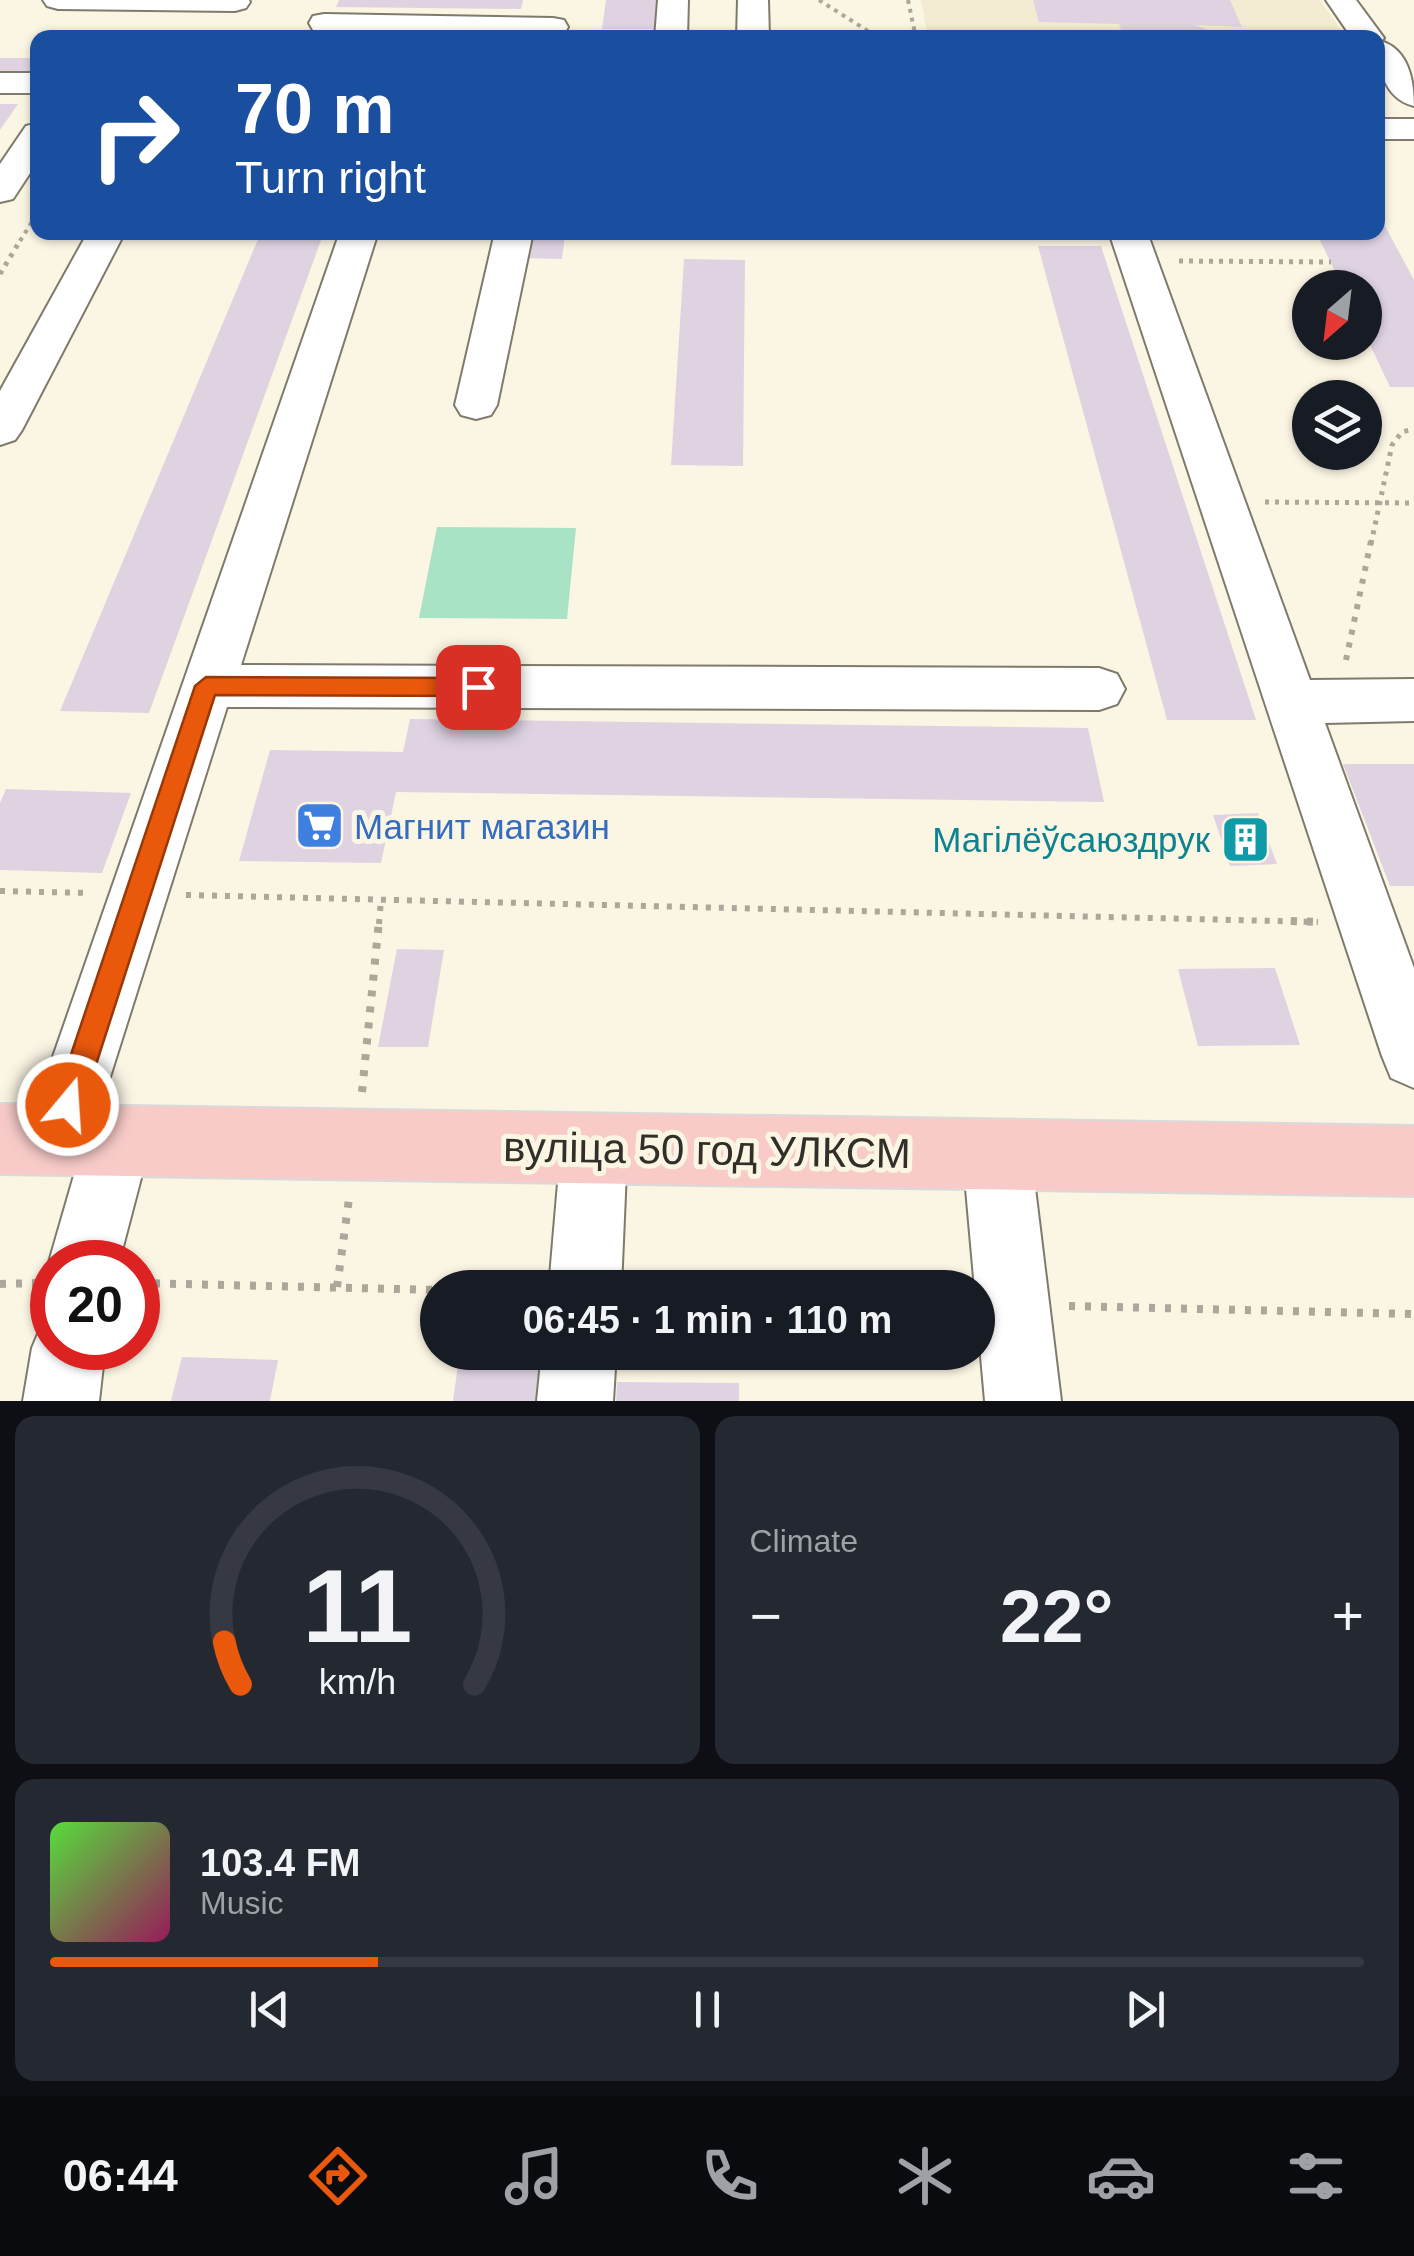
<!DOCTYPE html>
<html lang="en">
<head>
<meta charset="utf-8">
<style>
	body { margin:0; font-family:Helvetica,sans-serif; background:#242831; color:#f1f3f6; height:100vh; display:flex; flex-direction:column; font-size:38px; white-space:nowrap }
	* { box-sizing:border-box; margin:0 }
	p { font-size:32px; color:#9ea1a6 }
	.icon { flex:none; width:55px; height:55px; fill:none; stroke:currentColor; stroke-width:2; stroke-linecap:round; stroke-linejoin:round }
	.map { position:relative; height:1401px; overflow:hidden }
	.panel { display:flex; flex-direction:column; gap:15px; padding:15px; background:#0d0f14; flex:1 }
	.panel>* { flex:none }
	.top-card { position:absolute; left:30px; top:30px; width:1355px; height:210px; border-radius:20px; box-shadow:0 2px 8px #0004; background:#1a4fa0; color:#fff; overflow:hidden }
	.needle { width:65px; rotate:208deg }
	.controls { position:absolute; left:1292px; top:270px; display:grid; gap:20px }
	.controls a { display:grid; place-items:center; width:90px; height:90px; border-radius:50%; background:#171b24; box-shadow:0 2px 8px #0004; font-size:50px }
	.speed { position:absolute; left:30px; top:1240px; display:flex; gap:20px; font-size:50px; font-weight:700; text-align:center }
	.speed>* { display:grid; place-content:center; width:130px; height:130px; border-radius:50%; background:#171b24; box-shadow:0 2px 8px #0004; line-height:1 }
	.speed .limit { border:15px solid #d22; background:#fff; color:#111 }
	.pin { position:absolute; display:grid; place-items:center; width:85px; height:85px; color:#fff; margin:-42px; border-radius:20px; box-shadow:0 5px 15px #0006 }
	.me { position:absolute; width:110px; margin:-55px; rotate:18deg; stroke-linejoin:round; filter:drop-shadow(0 0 8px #0008) }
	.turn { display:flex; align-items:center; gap:35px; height:210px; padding:0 40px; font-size:45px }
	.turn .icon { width:130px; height:130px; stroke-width:2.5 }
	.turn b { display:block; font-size:70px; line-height:85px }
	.big { font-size:75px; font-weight:700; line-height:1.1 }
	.panel .tile { flex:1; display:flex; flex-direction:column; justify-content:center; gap:15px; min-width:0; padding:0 35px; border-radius:20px; background:#242831 }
	.panel .dial { align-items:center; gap:0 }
	.dial svg { height:260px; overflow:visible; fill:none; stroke:#363941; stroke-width:7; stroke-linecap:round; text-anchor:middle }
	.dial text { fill:#f1f3f6; stroke:none }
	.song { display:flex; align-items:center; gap:30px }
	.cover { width:120px; height:120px; border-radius:15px; background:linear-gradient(135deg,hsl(110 70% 55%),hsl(330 70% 35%)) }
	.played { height:10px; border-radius:5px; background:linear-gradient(90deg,#ea580c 25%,#363941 25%) }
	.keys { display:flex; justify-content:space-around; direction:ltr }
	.heat { display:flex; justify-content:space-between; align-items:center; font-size:55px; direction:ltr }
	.panel .tiles { flex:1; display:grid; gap:15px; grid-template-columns:1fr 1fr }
	.tile:last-child { grid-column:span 2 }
	.trip { position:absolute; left:420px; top:1270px; width:575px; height:100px; border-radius:50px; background:#171b24; box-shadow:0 2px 8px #0004; font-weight:700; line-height:100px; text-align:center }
	.menu { display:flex; height:160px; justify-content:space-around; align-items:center; background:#090b0e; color:#9ea1a6 }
	.menu .icon { width:70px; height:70px }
	.menu .current { color:#ea580c }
	.menu b { font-size:45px; color:#f1f3f6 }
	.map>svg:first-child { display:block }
	.built { fill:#f3ebd2 }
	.green { fill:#a9e3c6 }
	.building { fill:#dfd3e2 }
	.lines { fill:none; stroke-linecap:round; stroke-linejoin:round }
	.minor-casing { stroke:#7f7a6b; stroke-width:4 }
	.major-casing { stroke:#dadad8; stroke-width:4 }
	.path-far3 { stroke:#aba79a; stroke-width:4; stroke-dasharray:4 5; stroke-linecap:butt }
	.path-far2 { stroke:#aba79a; stroke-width:5; stroke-dasharray:4 6; stroke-linecap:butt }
	.path-far1 { stroke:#aba79a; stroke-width:6; stroke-dasharray:5 8; stroke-linecap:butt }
	.path { stroke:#aba79a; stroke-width:8; stroke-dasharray:6 10; stroke-linecap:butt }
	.minor { fill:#fff; fill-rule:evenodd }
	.major { fill:#f8cbc8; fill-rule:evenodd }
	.route { fill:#ea580c; stroke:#983908; stroke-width:2.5 }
	.labels { text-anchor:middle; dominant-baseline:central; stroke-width:10; stroke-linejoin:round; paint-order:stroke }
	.shop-label { font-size:35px; fill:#366cbe; stroke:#fbf5e4; text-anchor:start }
	.culture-label { font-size:35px; fill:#0d838f; stroke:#fbf5e4; text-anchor:end }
	.near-street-label { font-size:42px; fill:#312f28; stroke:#fbf5e4 }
</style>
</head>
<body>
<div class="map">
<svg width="1414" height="1401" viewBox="0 0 1414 1401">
	<rect width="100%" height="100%" fill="#fbf5e4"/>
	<path class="built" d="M921,0H1320L1346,37H928Z"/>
	<path class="green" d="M437,527L576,528L567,619L419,618Z"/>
	<path class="building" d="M339,0H523L521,9L336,7Z
		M606,0H661L658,29H602Z
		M1033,0H1230L1242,27L1195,25L1230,38H1203L1183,31L1185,38H1124L1119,24L1039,22Z
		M765,32H871V38H765Z
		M0,58H38V72H0Z
		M0,104H18L0,130Z
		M1378,213L1414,280V387H1390L1365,334V288H1343L1316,232H1378Z
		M261,232H324L149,713L60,711Z
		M526,234H565L562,259L522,258Z
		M1038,246H1101L1256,720H1167Z
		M684,259L745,260L743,466L671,465Z
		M410,719L1088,728L1104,802L396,792L381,863L239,861L270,750L403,752Z
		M1343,764H1414V886H1390Z
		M6,789L131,793L102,873L0,870V803Z
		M1258,813L1277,864L1230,866L1213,815Z
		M397,949L444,950L428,1047H378Z
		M1275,968L1300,1045L1198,1046L1178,969Z
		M182,1357L278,1360L270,1401H171Z
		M458,1365L545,1367L542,1401H453Z
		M617,1382L739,1383V1401H616Z"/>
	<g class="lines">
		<defs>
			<path id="minor" d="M43,0H249L250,2L246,8L235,11L58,9L47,6Z
				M658,0H688L687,38H655Z
				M738,0H768L769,38H737Z
				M1326,0H1356L1384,38L1381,41C1409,50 1414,81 1414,106C1382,98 1378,65 1378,38H1352Z
				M324,14L553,18L564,20L568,27L564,34L553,36L313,30L309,23L313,16Z
				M0,73H38V93H0Z
				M1378,119H1414V139H1378Z
				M38,123V161L13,199L0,202V164L26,126Z
				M88,232H125L22,430L15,440L0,445V391Z
				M340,232H378L241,665L1099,668L1117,674L1125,689L1117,704L1099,710L227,707L98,1115L118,1107L142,1116L151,1140L119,1262H52V1271L49,1262L77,1165L57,1173L33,1164L24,1140Z
				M495,232H533L497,405L491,415L476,419L461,415L455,405Z
				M1109,232H1147L1310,680L1414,679V721L1325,723L1414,968V1088L1391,1078L1382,1056Z
				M594,1115L618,1124L627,1148L621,1288H549L561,1148L570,1124Z
				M997,1121L1021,1131L1031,1155L1061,1401H985L963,1155L973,1131Z
				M52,1318V1348H105L99,1401H23L32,1348L43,1322Z
				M542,1352H616L613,1401H537Z"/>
			<path id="major" d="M0,1104L1414,1126V1196L0,1174Z"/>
		</defs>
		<use href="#minor" class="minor-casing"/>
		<use href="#major" class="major-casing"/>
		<path class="path-far3" d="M819,0L879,38
			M908,0L916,38
			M20,241L38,212"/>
		<path class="path-far2" d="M1179,261L1331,262
			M0,274L21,239
			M1265,502L1414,503
			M1371,544L1392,445L1402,432L1414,429"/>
		<path class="path-far1" d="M1346,660L1371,541
			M0,891L89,893
			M186,895L1318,922
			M379,924L381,900"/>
		<path class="path" d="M1291,921L1318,922
			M362,1092L379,921
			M138,1283L438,1290
			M0,1284L39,1283
			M337,1287L349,1199
			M1069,1306L1414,1314"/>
		<use href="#minor" class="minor"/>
		<use href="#major" class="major"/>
	</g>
	<path class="route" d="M206,677L478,678L489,687L478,696L215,695L83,1105L79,1115L68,1119L58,1115L54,1105L195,686Z"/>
	<defs>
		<symbol id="supermarket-square" viewBox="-11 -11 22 22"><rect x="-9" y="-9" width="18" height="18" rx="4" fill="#3f7fe0" stroke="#fbf5e4"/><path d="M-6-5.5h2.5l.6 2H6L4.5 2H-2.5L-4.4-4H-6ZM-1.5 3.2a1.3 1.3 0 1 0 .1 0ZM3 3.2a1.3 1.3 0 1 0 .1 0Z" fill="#fff"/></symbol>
		<symbol id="building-square" viewBox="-11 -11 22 22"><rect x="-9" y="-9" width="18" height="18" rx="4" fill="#0f9aa8" stroke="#fbf5e4"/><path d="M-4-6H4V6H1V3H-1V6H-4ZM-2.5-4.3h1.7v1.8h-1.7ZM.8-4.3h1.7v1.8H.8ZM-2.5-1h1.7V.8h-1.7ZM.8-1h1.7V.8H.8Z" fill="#fff"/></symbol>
	</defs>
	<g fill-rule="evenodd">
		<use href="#supermarket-square" x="292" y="798" width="55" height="55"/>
		<use href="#building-square" x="1218" y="812" width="55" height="55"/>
	</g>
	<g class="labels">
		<g class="shop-label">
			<text x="354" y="826">Магнит магазин</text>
		</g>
		<g class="culture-label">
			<text x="1210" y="839">Магілёўсаюздрук</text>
		</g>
		<g class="near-street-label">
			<text transform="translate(707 1150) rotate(1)">вуліца 50 год УЛКСМ</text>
		</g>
	</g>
</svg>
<div class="controls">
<a><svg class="needle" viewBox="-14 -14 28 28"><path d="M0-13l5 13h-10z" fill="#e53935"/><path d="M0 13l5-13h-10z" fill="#9ea1a6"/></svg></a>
<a><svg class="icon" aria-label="layers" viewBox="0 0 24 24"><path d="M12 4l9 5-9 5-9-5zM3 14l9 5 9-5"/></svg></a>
</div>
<div class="speed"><div class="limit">20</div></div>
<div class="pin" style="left:478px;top:687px;background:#d93025"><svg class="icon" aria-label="arrive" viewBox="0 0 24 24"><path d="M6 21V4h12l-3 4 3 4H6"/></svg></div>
<svg class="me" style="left:68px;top:1105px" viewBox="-20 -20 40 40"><circle r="17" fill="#ea580c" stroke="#fff" stroke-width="3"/><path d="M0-11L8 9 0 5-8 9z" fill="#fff"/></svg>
<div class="trip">06:45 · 1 min · 110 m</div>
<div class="top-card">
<div class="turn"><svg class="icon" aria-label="right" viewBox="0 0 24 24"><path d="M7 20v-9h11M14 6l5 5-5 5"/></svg><div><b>70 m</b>Turn right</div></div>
</div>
</div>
<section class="panel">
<div class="tiles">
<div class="tile dial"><svg viewBox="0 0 100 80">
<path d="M14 69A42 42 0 1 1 86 69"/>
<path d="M14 69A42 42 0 0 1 9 56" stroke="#ea580c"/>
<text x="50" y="56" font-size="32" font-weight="700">11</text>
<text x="50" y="72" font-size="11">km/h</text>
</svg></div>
<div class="tile"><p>Climate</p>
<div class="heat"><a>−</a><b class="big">22°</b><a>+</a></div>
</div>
<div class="tile">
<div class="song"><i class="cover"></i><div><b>103.4 FM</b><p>Music</p></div></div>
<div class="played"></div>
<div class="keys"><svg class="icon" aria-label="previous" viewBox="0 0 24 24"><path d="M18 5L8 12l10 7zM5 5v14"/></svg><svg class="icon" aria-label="pause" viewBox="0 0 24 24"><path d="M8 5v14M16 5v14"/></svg><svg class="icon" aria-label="next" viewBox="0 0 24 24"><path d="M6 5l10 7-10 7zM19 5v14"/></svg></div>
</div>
</div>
</section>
<nav class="menu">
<b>06:44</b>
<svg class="icon current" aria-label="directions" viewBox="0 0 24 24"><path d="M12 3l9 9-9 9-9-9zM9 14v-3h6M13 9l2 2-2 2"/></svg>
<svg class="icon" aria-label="music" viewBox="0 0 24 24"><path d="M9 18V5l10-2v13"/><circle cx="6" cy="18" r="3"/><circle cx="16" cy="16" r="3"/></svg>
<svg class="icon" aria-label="phone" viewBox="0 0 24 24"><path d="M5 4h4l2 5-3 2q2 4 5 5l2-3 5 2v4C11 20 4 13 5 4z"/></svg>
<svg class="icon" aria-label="climate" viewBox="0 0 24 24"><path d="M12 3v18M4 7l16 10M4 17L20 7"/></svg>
<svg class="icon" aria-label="car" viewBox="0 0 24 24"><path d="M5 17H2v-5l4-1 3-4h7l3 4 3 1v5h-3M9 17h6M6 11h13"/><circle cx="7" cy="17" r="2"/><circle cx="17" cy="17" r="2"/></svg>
<svg class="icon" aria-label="filters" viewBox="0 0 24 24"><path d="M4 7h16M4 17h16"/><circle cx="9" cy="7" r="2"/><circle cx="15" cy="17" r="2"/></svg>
</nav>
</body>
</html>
